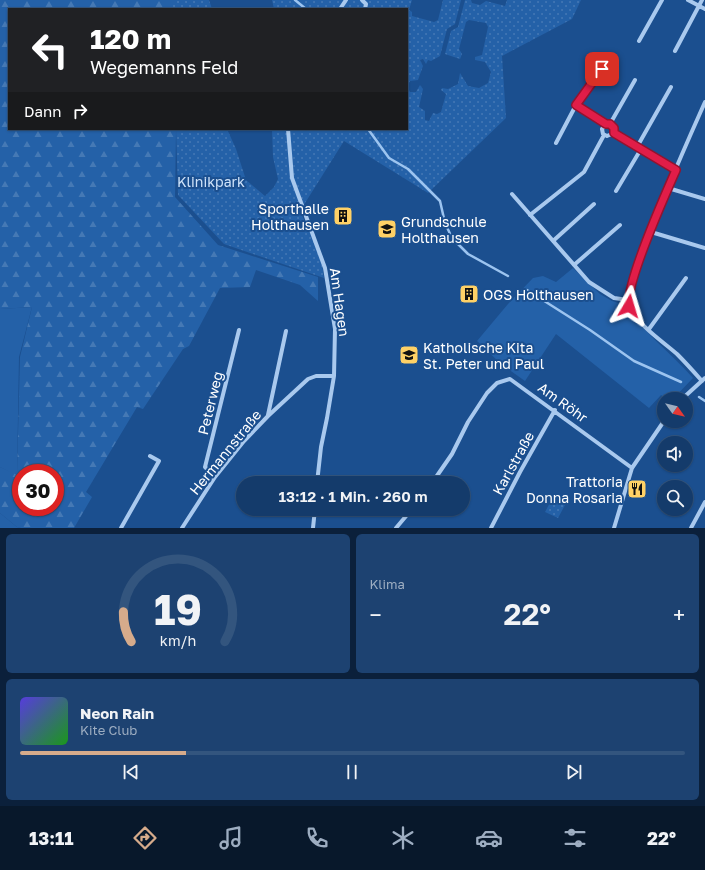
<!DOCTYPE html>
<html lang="de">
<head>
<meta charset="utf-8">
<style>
	body { margin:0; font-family:"Golos Text",sans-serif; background:#1d4271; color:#f1f3f6; height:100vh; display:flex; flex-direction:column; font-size:15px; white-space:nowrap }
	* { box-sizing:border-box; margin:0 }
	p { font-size:13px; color:#9dadc1 }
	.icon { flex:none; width:22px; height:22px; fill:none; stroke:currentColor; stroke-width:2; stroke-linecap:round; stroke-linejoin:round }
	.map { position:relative; height:528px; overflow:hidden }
	.panel { display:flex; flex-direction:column; gap:6px; padding:6px; background:#0b203b; flex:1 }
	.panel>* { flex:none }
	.top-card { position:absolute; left:8px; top:8px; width:400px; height:122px; border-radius:0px; box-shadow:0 1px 3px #0004,0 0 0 1px #33557e; background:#202124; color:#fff; overflow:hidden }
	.needle { width:26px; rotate:124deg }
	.buttons { position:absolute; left:657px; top:392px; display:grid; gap:8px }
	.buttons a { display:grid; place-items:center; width:36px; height:36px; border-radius:50%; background:#143b6b; box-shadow:0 1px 3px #0004,0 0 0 1px #33557e; font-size:20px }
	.speed { position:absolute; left:12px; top:464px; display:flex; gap:8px; font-size:20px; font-weight:700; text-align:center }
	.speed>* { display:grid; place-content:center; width:52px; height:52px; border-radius:50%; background:#143b6b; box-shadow:0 1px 3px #0004,0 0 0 1px #33557e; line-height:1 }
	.speed .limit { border:6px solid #d22; background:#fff; color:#111 }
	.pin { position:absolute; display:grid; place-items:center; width:34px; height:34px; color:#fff; margin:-17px; border-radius:8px; box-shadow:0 2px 6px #0006 }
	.me { position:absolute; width:44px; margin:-22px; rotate:7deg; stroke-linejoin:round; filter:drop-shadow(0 0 3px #0008) }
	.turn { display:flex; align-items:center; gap:14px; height:84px; padding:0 16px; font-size:18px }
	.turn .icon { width:52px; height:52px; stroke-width:2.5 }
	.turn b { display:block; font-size:28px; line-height:34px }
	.then { display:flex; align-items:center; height:38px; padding:0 16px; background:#0003; gap:8px; font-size:15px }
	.big { font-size:30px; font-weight:600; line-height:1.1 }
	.panel .card { flex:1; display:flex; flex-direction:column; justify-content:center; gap:6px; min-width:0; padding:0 14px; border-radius:6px; background:#1d4271 }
	.panel .dial { align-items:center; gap:0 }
	.dial svg { height:104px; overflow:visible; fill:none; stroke:#33557e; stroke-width:7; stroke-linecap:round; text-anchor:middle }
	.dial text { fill:#f1f3f6; stroke:none }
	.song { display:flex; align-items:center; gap:12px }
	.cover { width:48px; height:48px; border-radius:6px; background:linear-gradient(135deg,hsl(250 70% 55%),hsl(120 70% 35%)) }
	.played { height:4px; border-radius:2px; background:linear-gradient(90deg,#d6ab8b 25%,#33557e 25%) }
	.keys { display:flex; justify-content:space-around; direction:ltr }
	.heat { display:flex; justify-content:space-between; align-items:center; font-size:22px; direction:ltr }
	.panel .tiles { flex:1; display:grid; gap:6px; grid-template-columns:1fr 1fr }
	.card:last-child { grid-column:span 2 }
	.trip { position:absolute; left:236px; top:476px; width:234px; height:40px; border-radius:20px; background:#143b6b; box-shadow:0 1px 3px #0004,0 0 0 1px #33557e; font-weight:600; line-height:40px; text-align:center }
	.tab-bar { display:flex; height:64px; justify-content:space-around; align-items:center; background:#08182b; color:#9dadc1 }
	.tab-bar .icon { width:28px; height:28px }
	.tab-bar .selected { color:#d6ab8b }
	.tab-bar b { font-size:18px; color:#f1f3f6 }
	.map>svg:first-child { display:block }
	.grass { fill:#2461a8 }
	.forest { fill:url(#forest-firs); fill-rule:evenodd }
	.park { fill:url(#park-dots) }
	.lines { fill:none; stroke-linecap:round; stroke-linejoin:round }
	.stream { stroke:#9cc4f0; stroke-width:2.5 }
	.street { stroke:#a9c9ee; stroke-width:4 }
	.route-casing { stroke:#92132f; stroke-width:10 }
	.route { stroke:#e11d48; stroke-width:7 }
	.labels { text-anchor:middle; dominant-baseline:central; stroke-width:4; stroke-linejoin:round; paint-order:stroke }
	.park-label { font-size:14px; fill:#cfe3fa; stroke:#1b4f8f }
	.poi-label { font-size:14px; fill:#fff; stroke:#1b4f8f; text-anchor:start }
	.street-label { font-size:14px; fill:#fff; stroke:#1b4f8f }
</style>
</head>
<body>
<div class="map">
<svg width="705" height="528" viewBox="0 0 705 528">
	<defs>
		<pattern id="forest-firs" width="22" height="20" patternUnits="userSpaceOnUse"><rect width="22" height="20" fill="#2461a8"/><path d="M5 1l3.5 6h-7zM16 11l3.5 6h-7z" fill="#4579b5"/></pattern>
		<pattern id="park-dots" width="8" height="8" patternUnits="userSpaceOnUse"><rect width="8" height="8" fill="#2461a8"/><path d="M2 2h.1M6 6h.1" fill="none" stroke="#4579b5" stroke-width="1.8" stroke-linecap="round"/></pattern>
	</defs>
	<rect width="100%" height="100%" fill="#1b4f8f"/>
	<path class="grass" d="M573,268L600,294L612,301L625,305C644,333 671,353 693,378L673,399H667L661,395L649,408L556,334L525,381L501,364L477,341L508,304L533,278L543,276L556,282Z
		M32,307L19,357L17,476L0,467V309Z
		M0,513L17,527L21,528H0Z"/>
	<path class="forest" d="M0,0H171V9H9V129H176L175,197L218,245L318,277V301L300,285L256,270L250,287L220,288L189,346L183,349L143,409L137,407L86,492L92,497L74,528H21L17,527L0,513V467L17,475L20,357L32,307L0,309ZM21,473H55V507H21Z"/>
	<path class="park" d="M171,0H209L212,9H171Z
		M272,0H412L409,10L412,12V16L434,22L438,20L443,0H461L455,24L447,29L440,56L431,61L428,60L426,64L423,59L420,60L423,66L418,80L410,81L407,86V9H274Z
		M465,0H471L472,3L480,5L486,1L505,6L507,0H581L572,19L502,56L506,118L428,193L344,141L300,211L321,256L324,278L224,244L178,195L176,129H227L236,149L246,180L265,196L274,187L278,179L273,157L272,129H407V87L410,92H416L420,85L423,89L419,107L425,111V120L429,121L433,113L437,114L441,112L446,94L441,90L442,88L448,89L458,84L460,73L468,86L479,88L488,83L491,72L485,62L475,60V57L482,55L488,27L486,23L469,20L466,22L459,49L462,54L460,59L445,54L451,31L458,27Z
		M552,499L565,505L558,518L545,512Z"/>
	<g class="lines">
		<path class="stream" d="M295,0L306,9
			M368,129L389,158L408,169L440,201L445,223L452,238L468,254L508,276
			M527,290L590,330L634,361L681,382
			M699,397L705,401"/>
		<path class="street" d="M362,0L366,4L365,9
			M688,0L705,9
			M340,9L346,0
			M639,41L662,0
			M675,51L702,0
			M576,105L606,124
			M610,124L635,80
			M288,129L292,178L325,268L335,329L334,376L327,418L321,447L317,483
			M614,133L607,136L603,134L602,129L605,125L610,124L614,128V133L676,170
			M556,143L576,105L602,69
			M637,147L671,87
			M668,188L705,199
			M616,191L641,149
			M512,194L589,282L614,298L628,300
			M530,215L584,172L604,135
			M651,232L705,248
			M553,241L594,204
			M574,265L620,225
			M649,329L686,278
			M702,381C694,372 686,363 677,354C661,340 639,326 630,307C621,288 693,129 705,102
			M682,399L705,378
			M268,415L286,331
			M215,477L205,467L239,330
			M432,483L452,454L468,422L487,393L497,383L510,379L632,468
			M121,528L159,461L150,456
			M182,528L215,477L244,441L268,416L308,379L316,376H334
			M313,528L315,509
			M396,528L412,509
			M491,528L520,472L555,410
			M614,528L632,468L664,421
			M691,528L705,502"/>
	</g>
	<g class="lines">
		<defs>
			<path id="route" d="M602,69L576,105L606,124H610L614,128V133L676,170C665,195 625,284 629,306"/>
		</defs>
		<use href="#route" class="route-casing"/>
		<use href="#route" class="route"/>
	</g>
	<defs>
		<symbol id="building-square" viewBox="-11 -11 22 22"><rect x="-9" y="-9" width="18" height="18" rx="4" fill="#ffd166" stroke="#1b4f8f"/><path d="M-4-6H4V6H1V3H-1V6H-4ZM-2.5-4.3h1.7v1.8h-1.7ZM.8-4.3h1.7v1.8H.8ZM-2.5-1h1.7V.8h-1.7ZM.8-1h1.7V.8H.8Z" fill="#111"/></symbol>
		<symbol id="school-square" viewBox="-11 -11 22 22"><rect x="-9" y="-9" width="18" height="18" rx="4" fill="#ffd166" stroke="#1b4f8f"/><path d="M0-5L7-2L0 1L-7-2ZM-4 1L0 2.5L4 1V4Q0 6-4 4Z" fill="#111"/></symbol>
		<symbol id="restaurant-square" viewBox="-11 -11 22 22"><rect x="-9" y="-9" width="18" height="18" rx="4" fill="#ffd166" stroke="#1b4f8f"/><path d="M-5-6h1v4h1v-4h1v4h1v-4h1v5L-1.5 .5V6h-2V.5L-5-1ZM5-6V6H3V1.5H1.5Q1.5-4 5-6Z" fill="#111"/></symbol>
	</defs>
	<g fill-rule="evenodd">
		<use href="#building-square" x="332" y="205" width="22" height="22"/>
		<use href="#school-square" x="376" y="218" width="22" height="22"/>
		<use href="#building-square" x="458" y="283" width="22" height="22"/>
		<use href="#school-square" x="398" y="344" width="22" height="22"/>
		<use href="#restaurant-square" x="626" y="478" width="22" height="22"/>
	</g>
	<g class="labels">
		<g class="park-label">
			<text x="211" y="181">Klinikpark</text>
		</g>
		<g class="poi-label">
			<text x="329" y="208" text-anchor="end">Sporthalle<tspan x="329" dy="16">Holthausen</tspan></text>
			<text x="401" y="221">Grundschule<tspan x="401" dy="16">Holthausen</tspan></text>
			<text x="483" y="294">OGS Holthausen</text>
			<text x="423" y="347">Katholische Kita<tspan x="423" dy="16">St. Peter und Paul</tspan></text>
			<text x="623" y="481" text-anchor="end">Trattoria<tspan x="623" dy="16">Donna Rosaria</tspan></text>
		</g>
		<g class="street-label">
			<text transform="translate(340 302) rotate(82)">Am Hagen</text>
			<text transform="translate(563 402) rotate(36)">Am Röhr</text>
			<text transform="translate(210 403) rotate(-76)">Peterweg</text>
			<text transform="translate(225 452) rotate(-51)">Hermannstraße</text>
			<text transform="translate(513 463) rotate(-61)">Karlstraße</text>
		</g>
	</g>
</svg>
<div class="buttons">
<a><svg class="needle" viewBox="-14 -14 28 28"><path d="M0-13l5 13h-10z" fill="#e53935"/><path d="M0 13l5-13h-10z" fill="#9dadc1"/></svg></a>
<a><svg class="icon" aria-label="sound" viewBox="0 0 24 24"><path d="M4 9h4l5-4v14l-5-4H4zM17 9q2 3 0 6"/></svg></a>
<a><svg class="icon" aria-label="search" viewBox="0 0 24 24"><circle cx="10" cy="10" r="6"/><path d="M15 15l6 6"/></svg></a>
</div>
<div class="speed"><div class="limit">30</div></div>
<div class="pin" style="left:602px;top:69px;background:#d93025"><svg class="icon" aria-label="arrive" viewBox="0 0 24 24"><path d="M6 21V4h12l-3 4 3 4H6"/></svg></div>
<svg class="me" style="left:629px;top:306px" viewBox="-20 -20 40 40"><path d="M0-17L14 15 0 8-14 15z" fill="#e11d48" stroke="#fff" stroke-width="4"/></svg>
<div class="trip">13:12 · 1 Min. · 260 m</div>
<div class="top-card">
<div class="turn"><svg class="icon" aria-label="left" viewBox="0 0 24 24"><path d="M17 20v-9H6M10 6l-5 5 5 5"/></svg><div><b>120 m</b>Wegemanns Feld</div></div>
<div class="then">Dann<svg class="icon" aria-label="right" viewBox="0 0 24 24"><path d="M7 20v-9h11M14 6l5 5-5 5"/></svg></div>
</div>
</div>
<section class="panel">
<div class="tiles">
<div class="card dial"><svg viewBox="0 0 100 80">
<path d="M14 69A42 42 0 1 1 86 69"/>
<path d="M14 69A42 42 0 0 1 8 46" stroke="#d6ab8b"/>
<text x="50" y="56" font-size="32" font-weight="700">19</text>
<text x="50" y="72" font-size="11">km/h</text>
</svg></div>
<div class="card"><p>Klima</p>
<div class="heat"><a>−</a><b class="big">22°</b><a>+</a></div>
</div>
<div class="card">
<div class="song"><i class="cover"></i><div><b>Neon Rain</b><p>Kite Club</p></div></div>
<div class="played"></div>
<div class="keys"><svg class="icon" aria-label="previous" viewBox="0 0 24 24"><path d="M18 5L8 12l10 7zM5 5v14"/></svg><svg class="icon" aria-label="pause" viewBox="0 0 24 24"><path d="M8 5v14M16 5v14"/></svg><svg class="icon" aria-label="next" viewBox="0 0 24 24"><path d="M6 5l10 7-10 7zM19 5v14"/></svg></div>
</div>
</div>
</section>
<nav class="tab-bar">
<b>13:11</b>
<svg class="icon selected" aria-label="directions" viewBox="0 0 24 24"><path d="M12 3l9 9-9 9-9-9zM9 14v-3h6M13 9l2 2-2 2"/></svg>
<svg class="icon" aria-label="music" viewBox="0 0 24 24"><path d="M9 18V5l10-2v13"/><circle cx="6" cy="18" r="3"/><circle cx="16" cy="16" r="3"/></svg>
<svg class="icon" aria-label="phone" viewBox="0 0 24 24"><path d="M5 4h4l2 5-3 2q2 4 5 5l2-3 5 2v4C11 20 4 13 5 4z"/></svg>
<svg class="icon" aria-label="climate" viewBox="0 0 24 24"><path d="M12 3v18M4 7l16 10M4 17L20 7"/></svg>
<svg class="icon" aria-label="car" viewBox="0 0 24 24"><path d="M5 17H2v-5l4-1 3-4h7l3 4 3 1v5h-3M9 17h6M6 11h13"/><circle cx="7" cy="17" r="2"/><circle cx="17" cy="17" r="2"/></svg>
<svg class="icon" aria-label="filters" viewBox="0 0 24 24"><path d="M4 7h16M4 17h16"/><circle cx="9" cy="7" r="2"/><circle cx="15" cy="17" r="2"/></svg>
<b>22°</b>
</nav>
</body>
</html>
